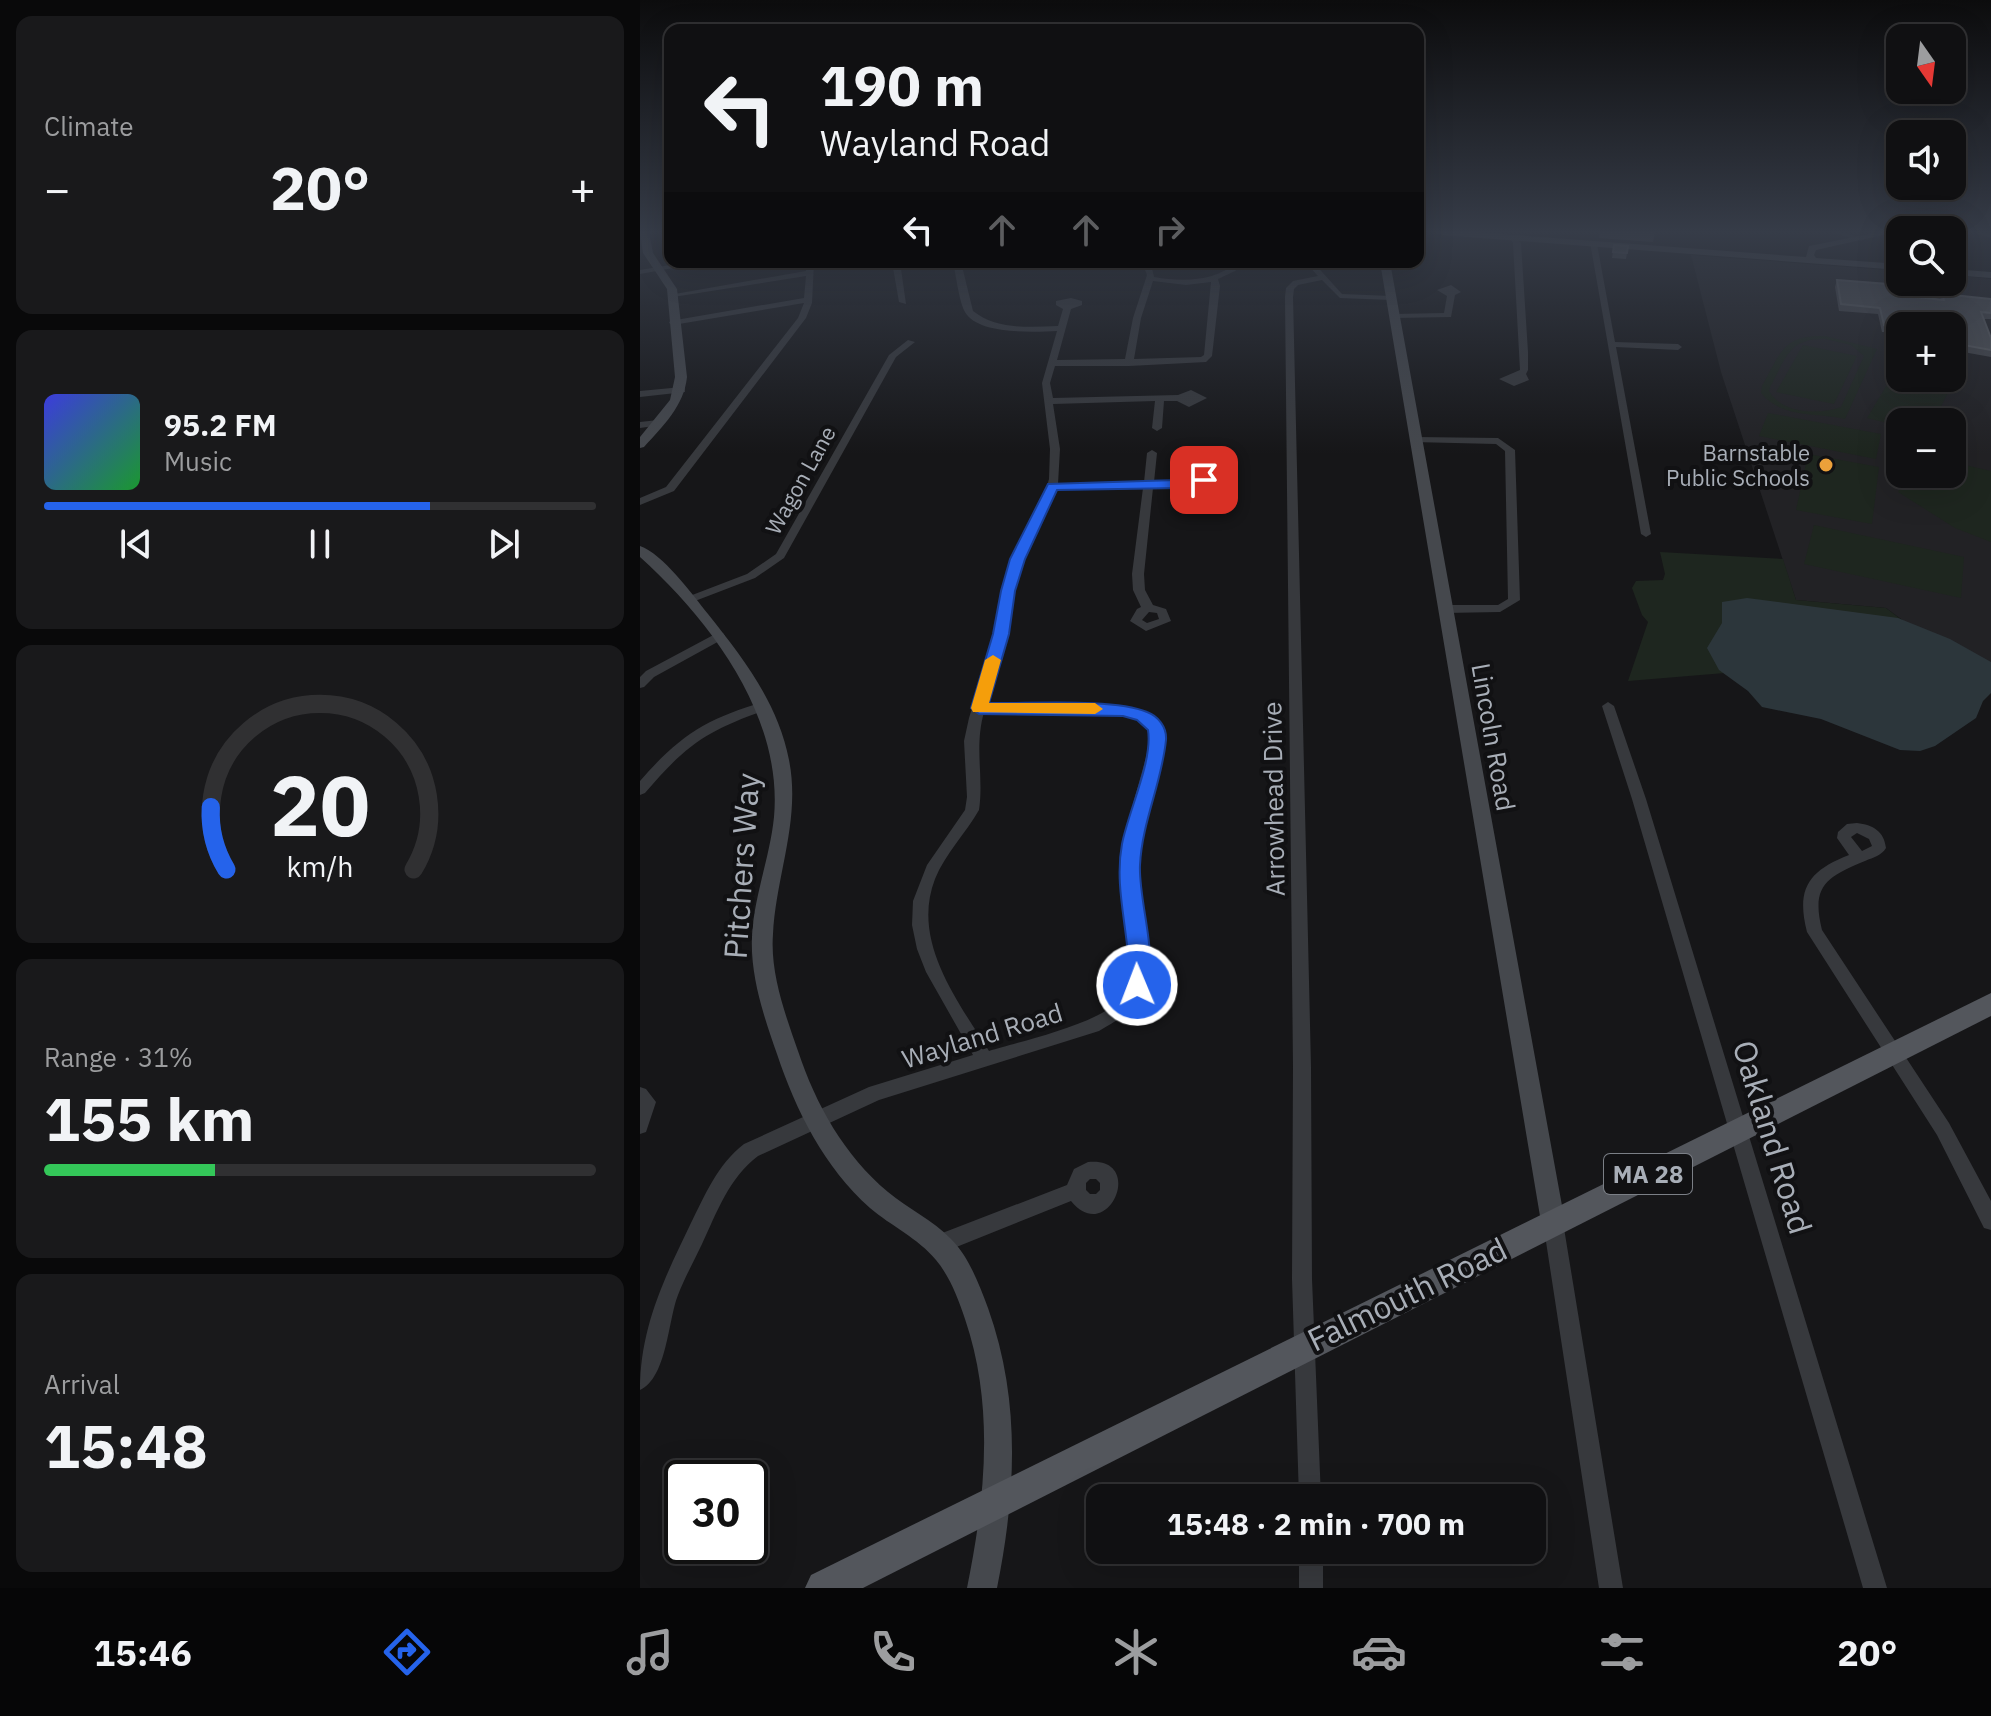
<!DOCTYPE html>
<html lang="en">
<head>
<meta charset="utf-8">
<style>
	body { margin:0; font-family:"IBM Plex Sans",sans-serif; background:#19191b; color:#f1f3f6; height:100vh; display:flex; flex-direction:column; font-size:30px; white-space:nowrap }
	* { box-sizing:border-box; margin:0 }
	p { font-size:26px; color:#9c9d9f }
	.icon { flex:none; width:44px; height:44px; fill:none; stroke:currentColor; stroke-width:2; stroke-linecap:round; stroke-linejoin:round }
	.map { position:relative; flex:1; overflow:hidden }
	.details { display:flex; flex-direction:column; gap:16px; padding:16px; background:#09090a; width:640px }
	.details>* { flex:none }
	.guide { position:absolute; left:24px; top:24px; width:760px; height:244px; border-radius:16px; box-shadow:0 8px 32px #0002,0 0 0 2px #303032; background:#101012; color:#f1f3f6; overflow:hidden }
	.needle { width:52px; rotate:166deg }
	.controls { position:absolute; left:1246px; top:24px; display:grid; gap:16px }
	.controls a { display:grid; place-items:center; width:80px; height:80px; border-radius:16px; background:#101012; box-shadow:0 8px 32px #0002,0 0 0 2px #303032; font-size:40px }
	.speed { position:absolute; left:24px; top:1460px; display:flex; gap:16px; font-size:40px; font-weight:700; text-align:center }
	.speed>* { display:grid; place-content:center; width:104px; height:104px; border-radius:50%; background:#101012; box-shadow:0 8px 32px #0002,0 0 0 2px #303032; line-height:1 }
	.speed .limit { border:4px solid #111; border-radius:12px; background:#fff; color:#111 }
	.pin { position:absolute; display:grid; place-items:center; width:68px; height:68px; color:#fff; margin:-34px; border-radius:16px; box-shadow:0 4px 12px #0006 }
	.me { position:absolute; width:88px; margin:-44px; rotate:359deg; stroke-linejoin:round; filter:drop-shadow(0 0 6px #0008) }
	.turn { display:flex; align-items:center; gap:28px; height:168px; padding:0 24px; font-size:36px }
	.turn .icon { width:104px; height:104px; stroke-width:2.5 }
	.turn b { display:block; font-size:56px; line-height:68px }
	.lanes { display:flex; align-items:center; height:76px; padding:0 24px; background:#0003; justify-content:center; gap:40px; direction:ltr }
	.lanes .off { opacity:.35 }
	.big { font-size:60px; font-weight:700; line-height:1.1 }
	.details .tile { flex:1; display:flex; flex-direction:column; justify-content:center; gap:12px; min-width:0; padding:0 28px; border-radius:16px; background:#19191b }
	.details .dial { align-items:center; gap:0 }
	.dial svg { height:208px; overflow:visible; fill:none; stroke:#303032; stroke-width:7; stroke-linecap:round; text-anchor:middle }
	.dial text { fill:#f1f3f6; stroke:none }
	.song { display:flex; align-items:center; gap:24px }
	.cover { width:96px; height:96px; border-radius:12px; background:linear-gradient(135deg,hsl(240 70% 55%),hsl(130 70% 35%)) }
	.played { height:8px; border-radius:4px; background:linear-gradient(90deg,#2563eb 70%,#303032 70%) }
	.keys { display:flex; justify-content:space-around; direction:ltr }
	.heat { display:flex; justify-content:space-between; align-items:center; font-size:44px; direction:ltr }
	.charge { height:12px; border-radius:6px; background:linear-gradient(90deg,#34c759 31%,#303032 0) }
	.trip { position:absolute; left:446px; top:1484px; width:460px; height:80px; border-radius:16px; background:#101012; box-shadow:0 8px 32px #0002,0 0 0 2px #303032; font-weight:700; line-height:80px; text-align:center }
	.menu { display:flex; height:128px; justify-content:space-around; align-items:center; background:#060607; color:#9c9d9f }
	.menu .icon { width:56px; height:56px }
	.menu .active { color:#2563eb }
	.menu b { font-size:36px; color:#f1f3f6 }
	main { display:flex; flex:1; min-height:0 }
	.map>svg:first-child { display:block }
	.built { fill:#222225; fill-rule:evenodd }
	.green { fill:#1e261f; fill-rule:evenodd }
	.water { fill:#2c363b }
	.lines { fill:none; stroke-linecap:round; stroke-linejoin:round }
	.street { fill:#37393d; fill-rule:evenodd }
	.secondary { fill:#45484d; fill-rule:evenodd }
	.primary { fill:#53565c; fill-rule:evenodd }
	.wall { fill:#494b50 }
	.building { fill:#53565b; stroke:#616469; stroke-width:2 }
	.route { fill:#2563eb; stroke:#184099; stroke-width:2 }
	.slow { fill:#f59e0b }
	.poi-dot { fill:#eca13a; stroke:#111113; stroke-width:3 }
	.labels { text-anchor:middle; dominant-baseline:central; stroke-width:8; stroke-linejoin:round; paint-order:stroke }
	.far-poi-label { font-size:22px; fill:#a8aeb7; stroke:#111113; text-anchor:end }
	.far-street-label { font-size:22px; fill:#a8aeb7; stroke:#111113 }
	.shield { fill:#111113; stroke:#7b7f86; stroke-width:2 }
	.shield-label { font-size:24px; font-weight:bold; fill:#a8aeb7 }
	.street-label { font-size:26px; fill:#a8aeb7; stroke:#111113 }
	.near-street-label { font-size:32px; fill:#a8aeb7; stroke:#111113 }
</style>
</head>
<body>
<main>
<section class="details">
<div class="tile"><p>Climate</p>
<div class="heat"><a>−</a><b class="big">20°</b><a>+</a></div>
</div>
<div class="tile">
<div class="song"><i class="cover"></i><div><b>95.2 FM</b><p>Music</p></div></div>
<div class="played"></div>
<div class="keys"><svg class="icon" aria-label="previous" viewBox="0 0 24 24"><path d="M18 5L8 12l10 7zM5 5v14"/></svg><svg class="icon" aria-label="pause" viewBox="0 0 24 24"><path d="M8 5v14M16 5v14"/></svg><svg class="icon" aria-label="next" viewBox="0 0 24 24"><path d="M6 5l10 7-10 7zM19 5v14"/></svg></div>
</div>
<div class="tile dial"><svg viewBox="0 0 100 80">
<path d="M14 69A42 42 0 1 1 86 69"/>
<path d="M14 69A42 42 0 0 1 8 45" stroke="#2563eb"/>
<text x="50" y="56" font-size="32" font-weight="700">20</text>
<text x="50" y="72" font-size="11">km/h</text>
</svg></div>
<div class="tile"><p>Range · 31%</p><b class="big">155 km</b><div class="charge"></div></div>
<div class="tile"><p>Arrival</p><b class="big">15:48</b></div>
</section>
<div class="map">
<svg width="1351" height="1588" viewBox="0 0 1351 1588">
	<rect width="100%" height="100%" fill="#161618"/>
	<path class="built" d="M1051,255L1260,271V282H1312V275L1351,279V685L1246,608L1156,600L1081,372ZM1260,326H1312V378H1260ZM1260,422H1312V474H1260Z"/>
	<path class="green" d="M1185,336L1237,349L1205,419C1175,412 1143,419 1121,393L1122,386C1141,353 1142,335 1185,336ZM1185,339L1211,345L1224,356L1201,407C1179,415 1142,414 1129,391L1130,387C1146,359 1148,338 1185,339Z
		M1163,345L1217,356L1194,404L1136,392Z
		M1256,370L1260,371V378H1292L1313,383L1293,422H1260V426L1227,418Z
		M1128,413L1241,434L1236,459L1119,436Z
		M1168,454L1239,467L1232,524L1156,510Z
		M1312,462L1351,471V542L1315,528L1258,492L1272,474H1312Z
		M1174,525L1324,557L1321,598L1164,564Z
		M1020,552L1143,559L1156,600L1246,608L1351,688L1109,671L988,681L1008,622L1002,615L992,588L996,581L1023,580L1025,574Z"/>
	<path class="water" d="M1107,598L1258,618L1310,639L1351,662V693L1343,701L1336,718L1295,746L1280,751L1260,750L1181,719L1122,707L1108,691L1079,670L1067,648L1082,623V602Z"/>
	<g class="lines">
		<path class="street" d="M1191,232H1202L1225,239L1221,241Z
			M1335,232L1351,234V238L1337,233Z
			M873,235L881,243L888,352V370L886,374L889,380L874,386L859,379L880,370L873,243L869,237Z
			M950,242L957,244L975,342L1038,344L1042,347L1038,350L976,347L1011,534L1006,537L1001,534Z
			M48,262H66L0,274V270Z
			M166,262H174L172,303L166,318L34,491L0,505V498L26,487L158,318L164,303L33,325L29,323L30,321L164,298L166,276L33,297L29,295L166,271Z
			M252,262H260L266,304L259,302Z
			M313,262H321L333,311C357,330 389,327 418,326L423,309L416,305V301L431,298L442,301V305L431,309L417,360L485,359L493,318L507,275L502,262L536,265L534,262H542L546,268L542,270L512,268L514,277C543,282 574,282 597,262H605L595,271L578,279L580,286L572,356L566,362L489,366H415L410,383L413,398L538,395L551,390L567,398L549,407L537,401H524L522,428L517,431L512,428L515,401L413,404L420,449L418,484L504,482L507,453L512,450L517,453L514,482L538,481L549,475L566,477L571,485L551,494L538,487L513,488L504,574L505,590L513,605L526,609L531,621L506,631L490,621L497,609L501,607L493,590L492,574L503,488L416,490L379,573L367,634L347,704L483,707L508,713L523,727C523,781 496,831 497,886C497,918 513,952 505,984C499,1009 479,1019 459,1031L239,1100L118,1156C89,1178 77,1212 62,1244C54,1261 45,1277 38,1295C28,1320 27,1378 0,1390C0,1328 24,1279 50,1225C65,1195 77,1165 104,1144L229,1087L333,1055L286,972L277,949L272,925L273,901L287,865L325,810L327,797L324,741L329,718L355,634L367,573L382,539L403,500L409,479L410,449L402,383L417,331C394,332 338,335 325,312C319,301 316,275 313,262ZM513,281L546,285L571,282L564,355L561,357L494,359L501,318ZM551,481L559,482L560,484L552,487L547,484ZM509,612L517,613L519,619L507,623L502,620ZM344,712L483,715L499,719L509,728V745C498,791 479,840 481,888C483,919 502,969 483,996C465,1023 381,1041 349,1051C317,1000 271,941 295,879C305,854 326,833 339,810C344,776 334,748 344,712Z
			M665,262H673L702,294L751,296L755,298L751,300L700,298L682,280L658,285L654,289L653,297L671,1067L672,1279L681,1498H659L652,1279L653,1067L645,297L646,288L653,281L678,276Z
			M811,285L821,292L815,295L811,317L754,318L750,316L754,314L804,313L807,296L797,290Z
			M268,340L275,342L256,357L144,558L115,578L55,601H47V597L107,574L136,554L249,355Z
			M42,387L45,388V392L0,397V391Z
			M18,420L23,423L21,425L0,428V422Z
			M776,437L858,438L875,450L880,600L860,612L805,613L799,609L805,605H858L868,599L865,451L856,444L773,442L771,440Z
			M79,632L83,633L85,636L83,639L14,677L4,687L0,688V677L6,671Z
			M124,702L130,706L129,709C67,730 47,744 5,793L0,795V781C39,736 67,718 124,702Z
			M968,702L974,706L1006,799L1247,1588H1223L992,799L962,706Z
			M1217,823C1233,825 1244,831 1246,848C1241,856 1234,857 1225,861C1186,877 1171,886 1182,930L1309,1123L1351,1201V1230L1344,1228L1297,1135L1167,932C1156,889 1168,871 1209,855L1197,838L1198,832L1207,824ZM1217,833L1229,839L1232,846L1222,851L1211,837Z
			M0,1087L6,1089L16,1102L6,1132L0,1134Z
			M448,1162C507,1156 468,1247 431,1201L299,1254L292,1251L289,1244L292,1237L427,1185L434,1169ZM450,1179H456L460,1183V1190L456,1194H450L446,1190V1183Z
			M913,1213L920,1215L923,1222L983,1588H959L903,1222L906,1215Z
			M659,1550H683V1588H659Z"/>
		<path class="secondary" d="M0,232H9L13,253L37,289L47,377C44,406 23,426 4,447L0,448V437L30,400L35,377L27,289L3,253Z
			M797,232H836L1166,257L1169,246L1239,232H1256L1176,250L1174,255L1176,258L1260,264V270L802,235Z
			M740,262H750L925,1222L922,1231L913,1234L904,1231L901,1222Z
			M1312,269L1351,272V278L1312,275Z
			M0,546C22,553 53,595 68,614C103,658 138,703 149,760C161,820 136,875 133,934C130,973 145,1014 158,1051C176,1105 204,1155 248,1192C268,1209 293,1220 311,1239C329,1257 339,1284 348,1308C381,1400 376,1493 357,1588H327C345,1499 355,1407 325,1319C318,1298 310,1277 296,1260C278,1238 251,1226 230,1208C184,1167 156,1111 137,1054C124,1017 110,976 112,936C114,896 130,857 134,817C143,717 71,621 0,557Z"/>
		<path class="primary" d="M1351,993V1016L223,1588H165L171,1575Z"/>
	</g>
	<path class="wall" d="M960,232H1015L1013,242L959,238Z
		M974,245L987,253L986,259L972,258Z
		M1197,280L1277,297L1300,300L1302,294L1351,299V319H1344L1351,338V357L1312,350V332L1321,333L1316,320L1291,318L1260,326V344L1247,339L1246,332H1242L1238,314L1199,311L1195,287Z"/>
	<path class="building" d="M974,245L988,246L987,253L973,252Z
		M1197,280L1274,286L1277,297L1304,300L1302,294L1351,299V313L1341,312L1351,338V350L1312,343V332L1326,333L1319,313L1289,311L1293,326H1260V336L1250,332L1249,325H1244L1240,308L1201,304Z"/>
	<linearGradient id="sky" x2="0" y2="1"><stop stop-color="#0c0c0d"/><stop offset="0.51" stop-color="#363c48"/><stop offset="1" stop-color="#363c48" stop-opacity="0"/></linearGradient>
	<rect width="1351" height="454" fill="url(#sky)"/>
	<path class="route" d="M549,474L570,480L564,484L551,483L540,488L417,490L385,559L375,591L369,634L349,703C388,704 474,698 507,712C518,716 527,727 526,740C522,782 502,822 500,865C498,900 520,961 505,991L497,994L489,991C484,980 489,967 488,955C485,918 475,881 482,844C488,812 513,761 508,730L497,720L483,716L339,714L331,708L353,634L361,591L370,559L408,484L537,480Z"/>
	<path class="slow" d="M353,655L361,660L349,703H455L463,709L455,714L333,712L331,708L345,660Z"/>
	<circle class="poi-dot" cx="1186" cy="465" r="8"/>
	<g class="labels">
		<g class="far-poi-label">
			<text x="1170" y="452">Barnstable<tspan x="1170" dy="25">Public Schools</tspan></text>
		</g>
		<g class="far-street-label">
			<text transform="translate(160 480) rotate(-61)">Wagon Lane</text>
		</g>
		<rect class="shield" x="964" y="1154" width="88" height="40" rx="6"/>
		<g class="shield-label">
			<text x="1008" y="1174">MA 28</text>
		</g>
		<g class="street-label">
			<text transform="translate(854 737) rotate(80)">Lincoln Road</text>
			<text transform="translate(633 799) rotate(-91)">Arrowhead Drive</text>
			<text transform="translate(342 1035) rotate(-17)">Wayland Road</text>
		</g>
		<g class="near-street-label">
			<text transform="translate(101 866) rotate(-86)">Pitchers Way</text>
			<text transform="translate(1133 1137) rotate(73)">Oakland Road</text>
			<text transform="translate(767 1294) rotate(-26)">Falmouth Road</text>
		</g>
	</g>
</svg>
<div class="controls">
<a><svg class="needle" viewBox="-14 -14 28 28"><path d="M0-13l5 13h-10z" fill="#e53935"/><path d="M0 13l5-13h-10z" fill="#9c9d9f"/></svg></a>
<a><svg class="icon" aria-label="sound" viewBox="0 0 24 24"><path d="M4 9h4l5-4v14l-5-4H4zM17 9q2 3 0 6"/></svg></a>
<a><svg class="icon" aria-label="search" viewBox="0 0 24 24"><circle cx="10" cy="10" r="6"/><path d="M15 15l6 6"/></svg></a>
<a>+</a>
<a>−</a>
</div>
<div class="speed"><div class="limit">30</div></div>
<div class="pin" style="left:564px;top:480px;background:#d93025"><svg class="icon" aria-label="arrive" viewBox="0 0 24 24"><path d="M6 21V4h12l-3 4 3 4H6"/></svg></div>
<svg class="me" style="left:497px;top:985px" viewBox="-20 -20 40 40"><circle r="17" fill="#2563eb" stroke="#fff" stroke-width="3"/><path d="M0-11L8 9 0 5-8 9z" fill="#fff"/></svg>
<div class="trip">15:48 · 2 min · 700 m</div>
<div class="guide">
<div class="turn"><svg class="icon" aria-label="left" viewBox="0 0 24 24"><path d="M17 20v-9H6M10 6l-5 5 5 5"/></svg><div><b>190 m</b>Wayland Road</div></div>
<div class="lanes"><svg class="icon" aria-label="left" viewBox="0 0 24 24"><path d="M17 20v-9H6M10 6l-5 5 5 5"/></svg><svg class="icon off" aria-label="ahead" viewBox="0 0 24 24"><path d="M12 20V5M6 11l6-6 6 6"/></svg><svg class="icon off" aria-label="ahead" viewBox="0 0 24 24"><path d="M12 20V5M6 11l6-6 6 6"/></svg><svg class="icon off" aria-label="right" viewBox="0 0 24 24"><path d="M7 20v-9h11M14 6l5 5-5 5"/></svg></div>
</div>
</div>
</main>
<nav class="menu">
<b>15:46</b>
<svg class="icon active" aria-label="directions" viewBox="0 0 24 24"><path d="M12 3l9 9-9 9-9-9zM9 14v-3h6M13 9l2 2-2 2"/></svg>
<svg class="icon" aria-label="music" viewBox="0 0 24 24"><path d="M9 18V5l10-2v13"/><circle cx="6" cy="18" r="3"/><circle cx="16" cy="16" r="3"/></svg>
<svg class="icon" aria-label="phone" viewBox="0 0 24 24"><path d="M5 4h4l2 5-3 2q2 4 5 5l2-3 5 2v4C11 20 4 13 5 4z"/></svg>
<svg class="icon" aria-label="climate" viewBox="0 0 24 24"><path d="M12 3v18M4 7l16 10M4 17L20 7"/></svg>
<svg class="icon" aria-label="car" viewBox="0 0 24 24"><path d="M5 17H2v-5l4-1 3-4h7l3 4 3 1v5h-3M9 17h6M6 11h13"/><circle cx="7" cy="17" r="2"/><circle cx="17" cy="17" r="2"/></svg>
<svg class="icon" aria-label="filters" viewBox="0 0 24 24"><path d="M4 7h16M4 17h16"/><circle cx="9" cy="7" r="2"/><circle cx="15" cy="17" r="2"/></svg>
<b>20°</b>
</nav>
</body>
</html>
